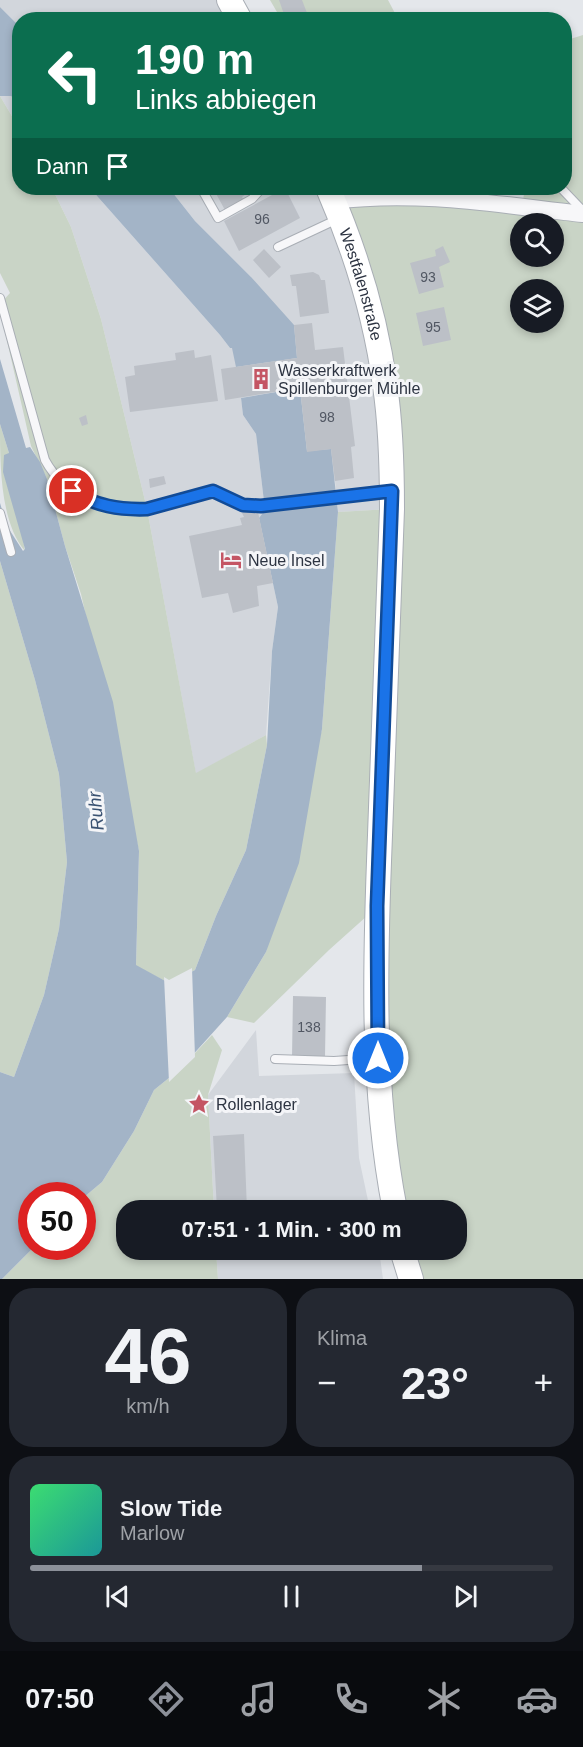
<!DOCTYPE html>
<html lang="de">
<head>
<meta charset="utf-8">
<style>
	body { margin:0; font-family:Helvetica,sans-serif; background:#242831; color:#f1f3f6; height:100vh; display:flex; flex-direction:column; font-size:22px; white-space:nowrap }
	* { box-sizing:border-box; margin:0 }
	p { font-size:20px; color:#9ea1a6 }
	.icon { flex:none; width:33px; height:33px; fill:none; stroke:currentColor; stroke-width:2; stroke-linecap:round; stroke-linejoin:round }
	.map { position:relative; height:1279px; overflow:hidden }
	.drawer { display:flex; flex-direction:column; gap:9px; padding:9px; background:#0d0f14; flex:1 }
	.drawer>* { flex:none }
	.banner { position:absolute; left:12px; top:12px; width:560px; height:183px; border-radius:24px; box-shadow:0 3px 9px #0003; background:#0b6e4f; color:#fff; overflow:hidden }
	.tools { position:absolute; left:510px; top:213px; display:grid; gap:12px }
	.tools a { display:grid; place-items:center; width:54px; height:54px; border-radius:50%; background:#171b24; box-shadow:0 3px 9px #0003; font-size:30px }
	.speed { position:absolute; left:18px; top:1182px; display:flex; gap:12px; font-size:30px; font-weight:700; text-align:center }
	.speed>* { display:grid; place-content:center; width:78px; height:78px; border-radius:50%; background:#171b24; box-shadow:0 3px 9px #0003; line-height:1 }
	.speed .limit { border:9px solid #d22; background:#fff; color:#111 }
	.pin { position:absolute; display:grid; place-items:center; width:51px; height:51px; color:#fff; margin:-26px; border:3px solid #fff; border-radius:50%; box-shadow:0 2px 6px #0007 }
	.me { position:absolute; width:66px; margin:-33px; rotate:0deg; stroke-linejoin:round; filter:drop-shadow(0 0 4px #0008) }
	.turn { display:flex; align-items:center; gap:21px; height:126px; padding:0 24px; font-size:27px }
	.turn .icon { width:78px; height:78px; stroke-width:2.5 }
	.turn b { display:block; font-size:42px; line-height:51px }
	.then { display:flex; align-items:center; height:57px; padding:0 24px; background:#0003; gap:12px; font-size:22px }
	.big { font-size:45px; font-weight:700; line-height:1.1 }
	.drawer .tile { flex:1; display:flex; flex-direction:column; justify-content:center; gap:9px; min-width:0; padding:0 21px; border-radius:24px; background:#242831 }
	.drawer .dial { align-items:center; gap:0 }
	.dial b { font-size:78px; line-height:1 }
	.song { display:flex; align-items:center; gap:18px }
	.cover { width:72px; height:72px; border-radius:9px; background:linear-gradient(135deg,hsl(140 70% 55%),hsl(180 70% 35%)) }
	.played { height:6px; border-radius:3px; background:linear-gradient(90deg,#8c9099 75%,#363941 75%) }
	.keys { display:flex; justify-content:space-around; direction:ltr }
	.heat { display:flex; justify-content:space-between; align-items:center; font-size:33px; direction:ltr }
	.drawer .tiles { flex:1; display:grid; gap:9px; grid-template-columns:1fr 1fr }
	.tile:last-child { grid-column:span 2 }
	.trip { position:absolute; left:116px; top:1200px; width:351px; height:60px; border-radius:24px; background:#171b24; box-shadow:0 3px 9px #0003; font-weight:700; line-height:60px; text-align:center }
	.tabs { display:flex; height:96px; justify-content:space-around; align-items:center; background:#090b0e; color:#9ea1a6 }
	.tabs .icon { width:42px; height:42px }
	.tabs .current { color:#8c9099 }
	.tabs b { font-size:27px; color:#f1f3f6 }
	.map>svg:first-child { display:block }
	.built { fill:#d2d6dc }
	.green { fill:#c9d4c6; fill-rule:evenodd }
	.water { fill:#a3b4c7 }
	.pier { fill:#e4e7eb }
	.building { fill:#bcc0c7 }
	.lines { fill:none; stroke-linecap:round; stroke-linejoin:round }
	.service-casing { stroke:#a9aeb5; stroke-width:10 }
	.minor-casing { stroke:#a9aeb5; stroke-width:18 }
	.secondary-casing { stroke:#a9aeb5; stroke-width:26 }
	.service { stroke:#f7f7f9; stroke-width:8 }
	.minor { stroke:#f7f7f9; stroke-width:16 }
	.secondary { stroke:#fff; stroke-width:24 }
	.route-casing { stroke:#114b97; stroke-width:15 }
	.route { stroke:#1a73e8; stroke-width:10 }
	.labels { text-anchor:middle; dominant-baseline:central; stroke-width:6; stroke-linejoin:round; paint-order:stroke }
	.number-label { font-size:14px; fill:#515763 }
	.street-label { font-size:16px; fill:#2d3442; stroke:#f4f5f8 }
	.poi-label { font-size:16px; fill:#2d3442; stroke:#f4f5f8; text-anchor:start }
	.water-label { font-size:18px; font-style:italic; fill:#3a5272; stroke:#f4f5f8 }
</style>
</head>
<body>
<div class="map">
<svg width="583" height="1279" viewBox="0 0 583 1279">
	<rect width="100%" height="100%" fill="#e4e7eb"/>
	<path class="built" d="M0,0H228L240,19L20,20L19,26L0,7Z
		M0,96H11L19,102V128Z
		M52,188H90L220,335L230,348L251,277L195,221L169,188H327L357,272L390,509L338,512L335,481L307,452L300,388L241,398L243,415L256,434L265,510L259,518L278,607L272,651L266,735L196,774L147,509L113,368L101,319L71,227Z
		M256,1030L259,1076L354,1073L359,1158L370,1210H214L208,1095Z
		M216,1250H379L383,1279H218Z"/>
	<path class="green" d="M270,0H388L398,19H281Z
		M583,35V1279H412L403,1250H456V1210H396L379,1089L393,450L335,202L522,206L525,188H564V41ZM520,224H554V256H520ZM520,290H554V322H520Z
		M0,96L19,128L20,188H52L71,227L101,319L113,368L147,509L196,773L266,735L267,745L246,850L216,916L195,970L169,983L136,966L139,851L81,594L65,546L47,479L31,446L0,310V304L10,293L0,273Z
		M414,188H473L475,192Z
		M0,424L9,453L25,551C0,522 0,464 0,424Z
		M390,509L377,907L329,950L254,1023L227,1017L266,952L322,729L338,512Z
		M0,561L35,680L59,774L67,862L59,929L44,995L14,1077L0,1072Z
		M212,1035L222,1050L208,1095L214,1210H126V1250H216L218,1279H2L34,1247L82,1246L83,1198L102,1182L134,1131L154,1090L180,1069Z"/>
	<path class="water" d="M0,7L19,26V102L11,96H0Z
		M90,188H169L195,221L251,277L294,325L297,358L236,367L232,348H230L220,335Z
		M0,359L26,448L30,447L40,462L47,479L65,546L113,702L139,851L136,965L169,983L195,970L216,916L246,850L267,745L272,651L278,607L259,518L265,510L256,434L243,415L241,398L300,388L307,451L331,449L338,512L322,729L299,863L266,952L227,1017L180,1069L154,1090L134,1131L102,1182L83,1198L82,1196H32V1246L34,1247L2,1279H0V1072L14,1077L44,995L59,929L67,862L59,774L35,680L0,561V503L7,526L23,551L25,549L3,472L4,455L9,453L0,424Z"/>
	<path class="pier" d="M192,968L195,1057L169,1082L164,977L169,980Z"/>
	<path class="building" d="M279,0H302L309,18L286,20Z
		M213,188H243L246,194L242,197L245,202L226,212Z
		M285,188L300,218L239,251L224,221Z
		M443,246L450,262L439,267L444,287L419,294L410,263L436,256L435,250Z
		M264,249L281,267L269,278L253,260Z
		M313,272L319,275L321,280H325L329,313L300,317L296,286H292L290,275Z
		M444,307L451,340L423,346L416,313Z
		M312,323L315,350L343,347L355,446L351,447L354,478L335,481L331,449L307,452L300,388L225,400L221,369L297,358L294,325Z
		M194,350L195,358L211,355L218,401L130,412L125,377L135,375L134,366L176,360L175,353Z
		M86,415L88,424L82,426L79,418Z
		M164,476L166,484L150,488L149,479Z
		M245,511L258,512L273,583L257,586L259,606L233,613L228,593L202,598L189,536L242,525L240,518L244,517L242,513Z
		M293,996L326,997L325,1057H292Z
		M244,1134L247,1210H217L213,1136Z"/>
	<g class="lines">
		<defs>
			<path id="service" d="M201,188L218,218L252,199L262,188
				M561,188L583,211
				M278,247L340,218
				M0,298L45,460C64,495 106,515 147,509C169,506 192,497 213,491L243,505L261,506L389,492
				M0,513L11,552
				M275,1059L334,1061L377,1058"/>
			<path id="minor" d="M334,201C417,190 501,205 583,214"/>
			<g id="secondary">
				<path d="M229,0L240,20"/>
				<path id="s1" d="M328,188C355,250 376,318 385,386C391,426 392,468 392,509C388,618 384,727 380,835C375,960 371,1087 395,1210"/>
				<path d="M402,1250L411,1279"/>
			</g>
		</defs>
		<use href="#service" class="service-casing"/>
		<use href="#minor" class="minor-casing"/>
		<use href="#secondary" class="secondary-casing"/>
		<use href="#service" class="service"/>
		<use href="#minor" class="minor"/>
		<use href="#secondary" class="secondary"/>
	</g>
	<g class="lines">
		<defs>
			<path id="route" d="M72,491C96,506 119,510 147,509L213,491L243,505L261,506L392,491L377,906L378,1058"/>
		</defs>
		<use href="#route" class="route-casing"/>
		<use href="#route" class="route"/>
	</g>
	<defs>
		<symbol id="building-bare" viewBox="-9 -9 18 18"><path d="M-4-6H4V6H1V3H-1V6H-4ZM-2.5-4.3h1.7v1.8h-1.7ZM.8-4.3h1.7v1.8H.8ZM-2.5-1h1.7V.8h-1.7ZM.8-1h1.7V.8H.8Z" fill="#c45564" stroke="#f4f5f8" stroke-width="2.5" paint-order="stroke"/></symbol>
		<symbol id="hotel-bare" viewBox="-9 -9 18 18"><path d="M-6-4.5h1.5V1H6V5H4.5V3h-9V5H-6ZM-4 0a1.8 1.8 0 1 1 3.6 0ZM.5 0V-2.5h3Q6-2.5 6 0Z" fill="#c45564" stroke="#f4f5f8" stroke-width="2.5" paint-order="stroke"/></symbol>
		<symbol id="sight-bare" viewBox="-9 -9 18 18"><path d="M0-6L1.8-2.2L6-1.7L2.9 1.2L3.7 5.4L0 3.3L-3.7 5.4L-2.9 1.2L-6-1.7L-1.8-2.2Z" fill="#c45564" stroke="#f4f5f8" stroke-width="2.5" paint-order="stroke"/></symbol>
	</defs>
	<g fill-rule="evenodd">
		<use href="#building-bare" x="246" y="364" width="30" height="30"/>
		<use href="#hotel-bare" x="216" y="545" width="30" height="30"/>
		<use href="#sight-bare" x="184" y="1089" width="30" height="30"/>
	</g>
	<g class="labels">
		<g class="number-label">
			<text x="262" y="219">96</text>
			<text x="428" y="277">93</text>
			<text x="433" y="327">95</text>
			<text x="327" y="417">98</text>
			<text x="309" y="1027">138</text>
		</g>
		<g class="street-label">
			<text stroke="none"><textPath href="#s1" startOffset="102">Westfalenstraße</textPath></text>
		</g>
		<g class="poi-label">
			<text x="278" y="370">Wasserkraftwerk<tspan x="278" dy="18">Spillenburger Mühle</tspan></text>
			<text x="248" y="560">Neue Insel</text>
			<text x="216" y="1104">Rollenlager</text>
		</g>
		<g class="water-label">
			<text transform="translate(96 811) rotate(-95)">Ruhr</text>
		</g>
	</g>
</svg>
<div class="tools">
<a><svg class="icon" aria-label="search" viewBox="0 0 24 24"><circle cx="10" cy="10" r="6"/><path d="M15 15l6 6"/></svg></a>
<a><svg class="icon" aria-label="layers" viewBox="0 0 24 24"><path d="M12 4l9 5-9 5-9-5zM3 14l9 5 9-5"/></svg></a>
</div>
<div class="speed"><div class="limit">50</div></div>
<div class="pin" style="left:72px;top:491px;background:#d93025"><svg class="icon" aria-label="arrive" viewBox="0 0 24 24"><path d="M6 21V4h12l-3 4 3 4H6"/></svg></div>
<svg class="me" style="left:378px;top:1058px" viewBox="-20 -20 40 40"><circle r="17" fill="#1a73e8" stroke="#fff" stroke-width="3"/><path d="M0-11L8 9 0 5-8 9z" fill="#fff"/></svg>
<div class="trip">07:51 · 1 Min. · 300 m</div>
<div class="banner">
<div class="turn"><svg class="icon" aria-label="left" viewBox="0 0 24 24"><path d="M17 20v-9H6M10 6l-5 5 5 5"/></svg><div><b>190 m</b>Links abbiegen</div></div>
<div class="then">Dann<svg class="icon" aria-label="arrive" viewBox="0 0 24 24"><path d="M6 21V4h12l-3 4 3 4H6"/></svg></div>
</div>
</div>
<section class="drawer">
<div class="tiles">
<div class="tile dial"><b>46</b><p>km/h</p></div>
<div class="tile"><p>Klima</p>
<div class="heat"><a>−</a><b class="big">23°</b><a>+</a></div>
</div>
<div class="tile">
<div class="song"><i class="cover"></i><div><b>Slow Tide</b><p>Marlow</p></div></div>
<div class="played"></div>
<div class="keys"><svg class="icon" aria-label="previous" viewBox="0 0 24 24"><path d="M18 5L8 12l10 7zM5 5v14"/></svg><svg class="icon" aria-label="pause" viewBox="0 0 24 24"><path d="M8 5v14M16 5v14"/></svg><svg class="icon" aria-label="next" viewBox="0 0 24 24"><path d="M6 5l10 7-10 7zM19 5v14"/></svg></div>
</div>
</div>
</section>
<nav class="tabs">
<b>07:50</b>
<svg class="icon current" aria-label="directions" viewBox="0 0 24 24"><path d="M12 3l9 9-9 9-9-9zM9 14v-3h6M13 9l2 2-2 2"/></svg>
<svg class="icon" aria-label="music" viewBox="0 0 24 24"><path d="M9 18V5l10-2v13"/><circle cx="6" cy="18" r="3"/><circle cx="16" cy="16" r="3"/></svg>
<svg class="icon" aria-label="phone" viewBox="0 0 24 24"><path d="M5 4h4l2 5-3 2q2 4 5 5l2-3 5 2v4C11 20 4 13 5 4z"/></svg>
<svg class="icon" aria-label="climate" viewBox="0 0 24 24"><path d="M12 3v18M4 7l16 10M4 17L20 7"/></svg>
<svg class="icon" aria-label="car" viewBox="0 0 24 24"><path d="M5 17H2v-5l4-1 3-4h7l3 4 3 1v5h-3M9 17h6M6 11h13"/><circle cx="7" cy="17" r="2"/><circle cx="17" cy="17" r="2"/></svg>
</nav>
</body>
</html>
